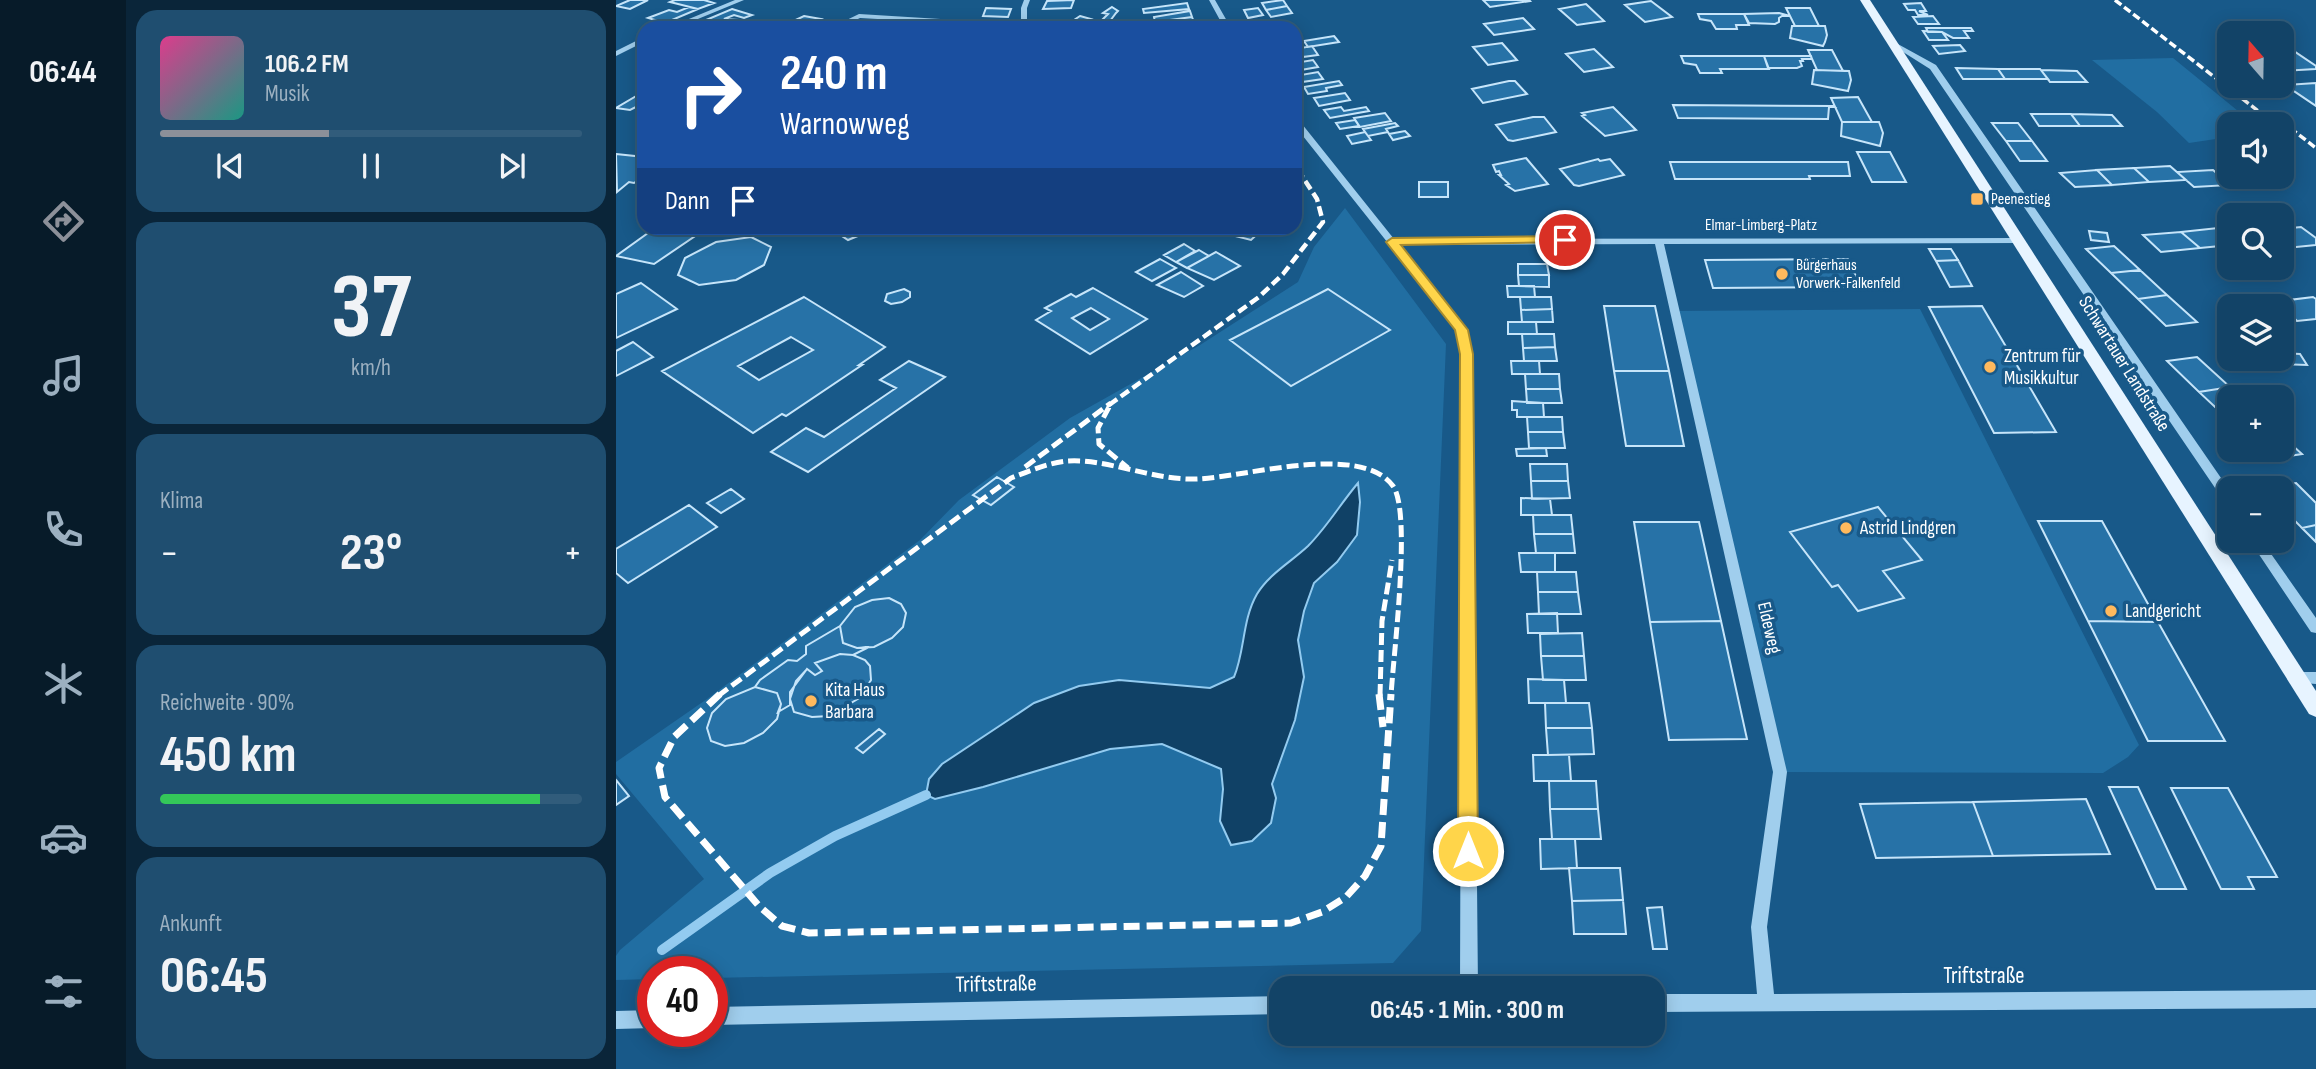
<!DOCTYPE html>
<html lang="de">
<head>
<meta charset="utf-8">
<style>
	body { margin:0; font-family:"Sofia Sans Condensed",sans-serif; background:#1f4e70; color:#f1f3f6; height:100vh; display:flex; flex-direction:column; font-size:26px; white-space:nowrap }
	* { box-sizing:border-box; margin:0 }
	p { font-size:23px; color:#9cb0c0 }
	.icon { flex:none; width:38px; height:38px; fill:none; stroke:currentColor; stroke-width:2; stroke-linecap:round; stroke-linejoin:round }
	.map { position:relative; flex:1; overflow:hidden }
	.details { display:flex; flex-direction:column; gap:10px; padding:10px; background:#0a2539; width:490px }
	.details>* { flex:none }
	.top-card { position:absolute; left:21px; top:21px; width:665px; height:214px; border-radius:21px; box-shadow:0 4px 18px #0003,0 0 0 2px #315c7b; background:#1a4fa0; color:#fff; overflow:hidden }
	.needle { width:46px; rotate:340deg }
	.buttons { position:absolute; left:1601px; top:21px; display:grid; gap:14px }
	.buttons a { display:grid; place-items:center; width:77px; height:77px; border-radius:14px; background:#124367; box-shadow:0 4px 18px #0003,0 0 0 2px #315c7b; font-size:35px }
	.speed { position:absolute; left:21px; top:956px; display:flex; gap:14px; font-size:35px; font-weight:700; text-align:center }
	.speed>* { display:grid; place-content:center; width:91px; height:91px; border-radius:50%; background:#124367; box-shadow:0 4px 18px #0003,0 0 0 2px #315c7b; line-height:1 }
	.speed .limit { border:10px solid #d22; background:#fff; color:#111 }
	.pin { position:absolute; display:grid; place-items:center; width:60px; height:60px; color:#fff; margin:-30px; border:4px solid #fff; border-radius:50%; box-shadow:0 2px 7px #0007 }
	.me { position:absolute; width:77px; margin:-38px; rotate:0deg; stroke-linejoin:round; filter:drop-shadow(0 0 5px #0008) }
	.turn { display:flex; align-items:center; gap:24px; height:147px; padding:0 28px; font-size:32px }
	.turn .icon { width:91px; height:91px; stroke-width:2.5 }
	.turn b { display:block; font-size:49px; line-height:60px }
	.then { display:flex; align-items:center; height:66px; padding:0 28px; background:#0003; gap:14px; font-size:26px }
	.big { font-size:52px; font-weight:700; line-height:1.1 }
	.details .card { flex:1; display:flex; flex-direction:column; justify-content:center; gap:10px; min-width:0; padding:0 24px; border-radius:21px; background:#1f4e70 }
	.details .dial { align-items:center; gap:0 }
	.dial b { font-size:91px; line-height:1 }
	.song { display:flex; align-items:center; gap:21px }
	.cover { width:84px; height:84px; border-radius:10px; background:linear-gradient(135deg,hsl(330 70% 55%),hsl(170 70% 35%)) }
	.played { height:7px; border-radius:4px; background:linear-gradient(90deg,#8c9099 40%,#315c7b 40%) }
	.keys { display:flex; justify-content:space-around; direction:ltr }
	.heat { display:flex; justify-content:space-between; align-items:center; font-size:38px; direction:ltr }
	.charge { height:10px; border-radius:5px; background:linear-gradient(90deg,#34c759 90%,#315c7b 0) }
	.trip { position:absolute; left:653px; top:976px; width:396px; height:70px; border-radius:21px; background:#124367; box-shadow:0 4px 18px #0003,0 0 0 2px #315c7b; font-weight:700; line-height:70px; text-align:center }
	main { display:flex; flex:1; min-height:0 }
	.dock { display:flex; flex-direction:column; width:126px; justify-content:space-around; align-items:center; background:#071b29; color:#9cb0c0 }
	.dock .icon { width:49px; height:49px }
	.dock .current { color:#8c9099 }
	.dock b { font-size:32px; color:#f1f3f6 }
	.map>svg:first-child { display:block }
	.green { fill:#216ea2 }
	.water { fill:#104166; stroke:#93cbf0; stroke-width:2 }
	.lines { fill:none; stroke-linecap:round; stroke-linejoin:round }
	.stream { stroke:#93cbf0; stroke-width:10 }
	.building { fill:#2772a7; stroke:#c6e5fa; stroke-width:2; fill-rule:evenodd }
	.minor { fill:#a0ceed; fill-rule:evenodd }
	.major { fill:#e7f4ff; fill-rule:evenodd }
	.rail-far3 { stroke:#fff; stroke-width:3.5; stroke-dasharray:8 3.5; stroke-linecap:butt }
	.rail-far2 { stroke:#fff; stroke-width:4.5; stroke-dasharray:10 4.5; stroke-linecap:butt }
	.rail-far1 { stroke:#fff; stroke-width:5; stroke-dasharray:12 5; stroke-linecap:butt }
	.rail { stroke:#fff; stroke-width:7; stroke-dasharray:16 7; stroke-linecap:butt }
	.route { fill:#ffd54a; stroke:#a68a30; stroke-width:2 }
	.poi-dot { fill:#ffb95d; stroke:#185989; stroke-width:2.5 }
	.labels { text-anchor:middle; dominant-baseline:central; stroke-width:7; stroke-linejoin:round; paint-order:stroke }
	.far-poi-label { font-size:16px; fill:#fff; stroke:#185989; text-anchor:start }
	.far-street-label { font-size:16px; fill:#fff; stroke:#185989 }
	.poi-label { font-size:19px; fill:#fff; stroke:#185989; text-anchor:start }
	.street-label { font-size:19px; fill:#fff; stroke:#185989 }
	.near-street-label { font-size:23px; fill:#fff; stroke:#185989 }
</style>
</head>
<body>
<main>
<nav class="dock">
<b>06:44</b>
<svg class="icon current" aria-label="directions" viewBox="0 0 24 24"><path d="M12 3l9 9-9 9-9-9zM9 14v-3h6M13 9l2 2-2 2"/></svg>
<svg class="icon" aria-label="music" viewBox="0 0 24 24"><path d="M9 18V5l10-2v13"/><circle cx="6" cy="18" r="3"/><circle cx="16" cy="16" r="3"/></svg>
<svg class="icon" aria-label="phone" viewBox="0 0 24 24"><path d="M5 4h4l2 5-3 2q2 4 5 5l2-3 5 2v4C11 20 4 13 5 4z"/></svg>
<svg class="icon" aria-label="climate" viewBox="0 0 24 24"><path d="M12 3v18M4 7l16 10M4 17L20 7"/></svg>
<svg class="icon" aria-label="car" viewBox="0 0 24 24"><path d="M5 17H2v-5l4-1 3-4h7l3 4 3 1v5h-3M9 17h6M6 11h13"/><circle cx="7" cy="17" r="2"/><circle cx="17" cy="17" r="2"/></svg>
<svg class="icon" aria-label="filters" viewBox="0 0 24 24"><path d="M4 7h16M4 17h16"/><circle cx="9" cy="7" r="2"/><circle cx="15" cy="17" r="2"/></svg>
</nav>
<section class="details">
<div class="card">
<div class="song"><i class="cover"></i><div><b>106.2 FM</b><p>Musik</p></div></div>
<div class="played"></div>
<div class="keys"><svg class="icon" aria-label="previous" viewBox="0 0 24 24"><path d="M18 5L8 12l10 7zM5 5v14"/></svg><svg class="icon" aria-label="pause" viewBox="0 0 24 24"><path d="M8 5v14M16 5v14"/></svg><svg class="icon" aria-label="next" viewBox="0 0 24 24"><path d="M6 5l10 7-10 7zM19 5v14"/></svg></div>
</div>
<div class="card dial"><b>37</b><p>km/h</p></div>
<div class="card"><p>Klima</p>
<div class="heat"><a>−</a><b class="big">23°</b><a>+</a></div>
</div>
<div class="card"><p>Reichweite · 90%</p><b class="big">450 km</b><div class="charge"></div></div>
<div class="card"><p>Ankunft</p><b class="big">06:45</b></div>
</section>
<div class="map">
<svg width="1700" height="1069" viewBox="0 0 1700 1069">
	<rect width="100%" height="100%" fill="#185989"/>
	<path class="green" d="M1557,58L1638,124H1614L1613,137L1573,143L1541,112L1476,60Z
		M729,208L830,344L805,931L777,963L96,978V971H37V979L0,980V956L4,950L88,879L0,774V762L91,699L304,540L343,500L454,418L584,345L682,282L698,247Z
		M1304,309L1523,745L1512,757L1487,773L1164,772L1060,311Z"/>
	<path class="water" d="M742,483L744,502L741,535L721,562L698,583L688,611L682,640L688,677L679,720L656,784L660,798L655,823L636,841L615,845L604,821L607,789L605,769L546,744L494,749L367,787L319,799L310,795L313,779L326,764L418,703L463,686L503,680L594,688L618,677C629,651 626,620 641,594C653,574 675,562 692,546C711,527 725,503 742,483Z"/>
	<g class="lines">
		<path class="stream" d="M46,950L154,873L219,836L310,795"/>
	</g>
	<path class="building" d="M14,0H32L14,9L0,6Z
		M59,0H88L98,3L82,9L54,2Z
		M458,0L455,8L427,9L431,1Z
		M667,0L671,6L650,10L646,3Z
		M867,0H913L914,1L874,7Z
		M1035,1L1056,17L1029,22L1009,5Z
		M571,3L573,9L528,13L527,9Z
		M1305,3L1310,11H1303L1312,15H1302L1299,10H1292L1288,4Z
		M970,4L988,21L961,25L943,9Z
		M671,6L676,13L655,17L650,10Z
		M73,7L82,9L49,23L32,18L53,10L61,12Z
		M496,7L502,11L500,13L494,21L486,20L492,14L487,13Z
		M370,8L395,9L392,17L367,16Z
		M642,8L647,15L632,18L628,10Z
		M1170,8H1194L1203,26H1179Z
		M116,9L136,15L128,18L118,15L108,19L123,20L110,25L90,20Z
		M574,11L576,17L539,22L538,17Z
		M1163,13L1174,16H1166L1163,18V22L1159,24L1133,23L1128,14Z
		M1082,14H1128L1133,25H1120L1121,29H1100L1095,21L1084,19Z
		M188,16L205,19L189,28L171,24Z
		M464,16L475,19L463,26L452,24Z
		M1317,16L1323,24H1302L1297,17Z
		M576,17L578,22L556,25L554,20Z
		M907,18L918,29L878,35L868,24Z
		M662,20L666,26L641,28L638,24Z
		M1176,26H1209L1211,35L1209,42L1207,46L1174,38Z
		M1310,28H1355L1357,31H1348L1353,38H1337L1326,32H1312Z
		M1307,31L1326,32L1332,40H1313Z
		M718,36L723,42L692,47L688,41Z
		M886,43L901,60L872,65L857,47Z
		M1666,43L1700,66V69L1666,71Z
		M1344,45L1349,51L1323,54L1317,46Z
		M696,46L702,55L679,58V49Z
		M978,49L997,67L968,72L950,54Z
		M1192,50H1216L1227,71L1201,70Z
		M1065,56H1148L1153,69H1104L1106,73H1084L1080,65L1068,63Z
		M1148,56H1195L1196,59H1186L1187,61H1184L1186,66L1181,68H1152Z
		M697,60L702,67L679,71V63Z
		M1340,68L1382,69L1389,79H1347Z
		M1382,69H1424L1432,79H1389Z
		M1198,70L1233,71L1235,80L1232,91L1196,84Z
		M1425,70L1461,71L1471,82H1434Z
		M702,72L707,79L679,83V76Z
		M723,81L726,85L710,88L711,91L692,94L688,87Z
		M893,81H899L911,94L867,103L856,89Z
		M1700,83V106L1669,85Z
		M729,93L734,100L703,106L698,98Z
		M22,95L28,96V103L14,110L0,108Z
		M1242,97L1256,122H1226L1215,98Z
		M1057,105L1218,106L1219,107H1213L1212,119L1062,118Z
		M725,107L728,111L750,107L753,111L714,118L708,110Z
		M997,107L1020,130L989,136L966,116L969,115L966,113Z
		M769,113L775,121L744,127L738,118Z
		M1415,114H1455L1464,126H1423Z
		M1455,114L1496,115L1506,126H1464Z
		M917,117H928L940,132L897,141L892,140L880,125Z
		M739,120L743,126L724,129L720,123Z
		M1226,122H1263L1267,133L1264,146L1225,136Z
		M779,123L782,126L770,129L772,132L752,136L747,129Z
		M1376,123H1402L1416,141H1390Z
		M789,131L794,136L777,140L773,134Z
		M749,132L755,140L736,144L731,136Z
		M1390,141H1416L1431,161H1404Z
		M1241,152H1274L1290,182H1256Z
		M0,154L28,157V176L18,183L13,182L1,192Z
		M910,158L932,184L899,191L890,185L893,184L883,175H885L883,171L880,172L877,165Z
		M982,159L984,161L994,159L1008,175L963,186L958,185L944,169Z
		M1054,162H1232L1234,176H1193L1194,179H1059Z
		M1554,166L1570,180L1533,182L1518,168Z
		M1518,168L1533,182L1496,185L1481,170Z
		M1481,170L1496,185L1459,187L1444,173Z
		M1597,170L1614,185L1578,187L1561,172Z
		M803,182H832V197H803Z
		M1685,227L1700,238V245L1670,248L1666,245V229Z
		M39,228H91L38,264L0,256Z
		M214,228H261L232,240Z
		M608,228H648L635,240L603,232Z
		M1602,228L1614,237V245L1584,248L1565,232Z
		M1473,231L1491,233L1493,242L1475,240Z
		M1565,232L1584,248L1545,252L1527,235Z
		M135,237L155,247L148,265L120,280L83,285L62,275L69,258L100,242Z
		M568,244L579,251L560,262L548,255Z
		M1498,246L1524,270L1495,273L1470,249Z
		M1313,249H1335L1342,260L1320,261Z
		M583,250L593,256L571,268L560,262Z
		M600,252L624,266L598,280L571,268Z
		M544,259L560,268L536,281L520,272Z
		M1232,259L1245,287L1097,288L1089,260Z
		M1342,260L1356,286L1334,287L1320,261Z
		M902,264H931L933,275H902Z
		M1524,270L1551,295L1522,299L1495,273Z
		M565,272L587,286L568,297L541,285Z
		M902,275H933V287L903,286Z
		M25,283L61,309L0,338V294Z
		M891,286H918L919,297H892Z
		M477,288L531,319L474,354L420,320L435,311L429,308L455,294L460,297ZM475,308L493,319L474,330L456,318Z
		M288,289L294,292V297L286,302L275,304L269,301L271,294Z
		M712,289L774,330L675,386L614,340Z
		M1551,295L1581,322L1550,326L1522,299Z
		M188,297L269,347L243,365H246L170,416L166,414L137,433L46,371ZM175,337L197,350L143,380L122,366Z
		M904,297H935L936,309L905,310Z
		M1697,297L1700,299V319L1681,321L1666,306L1657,302Z
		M988,306H1039L1053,371H998Z
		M1366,306L1402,367L1440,432L1378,433L1313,307Z
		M936,309L937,322H906L905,310Z
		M892,322H920L921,334H892Z
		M906,334H938L939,347L907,348Z
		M17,342L37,357L0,376V351Z
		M939,347L941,361H908L907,348Z
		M1607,349H1614V359H1666V353L1684,354L1691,365L1615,362Z
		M1581,357L1614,387L1583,392L1551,361Z
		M293,361L329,377L192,472L155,452L190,428L208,437L280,388L264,380Z
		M895,361H923L924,374H896Z
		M998,371H1053L1068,446H1010Z
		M909,374H943L944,389H910Z
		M1614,387L1625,397H1614V421L1583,392Z
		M910,389H944L946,403H911Z
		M896,401L927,403L928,417H901V410H896Z
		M911,417H946L947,432H912Z
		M912,432H947L949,448H913Z
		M1666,436L1686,454L1653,459L1643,450H1666Z
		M930,448L931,456H901L900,449Z
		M914,464H951L952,481H915Z
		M381,477L398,487L375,505L357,495Z
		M915,481H952L954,498L916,499Z
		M1680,483L1700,503V525L1686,528L1666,508V488H1652Z
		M115,489L128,499L105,513L91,503Z
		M905,498L934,499L936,515H905Z
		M73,505L101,527L12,583L0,573V549Z
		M1262,507L1306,560L1267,571L1288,598L1242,611L1222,585L1216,587L1174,532Z
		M917,515H955L957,534H918Z
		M1422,521H1486L1542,622L1472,621Z
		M1018,522H1083L1105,621L1034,622Z
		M1700,525V542L1686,528Z
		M918,534H957L959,553H920Z
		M903,553H939V572H905Z
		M921,572H960L962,592H922Z
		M922,592H962L965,614H923Z
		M273,598L285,604L290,613L287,627L276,638L258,647L241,648L227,643L224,626L239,607L256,600Z
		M941,613L942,633H912L911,614Z
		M1105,621L1131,739L1053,740L1034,622Z
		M1472,621L1542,622L1609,741H1532Z
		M224,626L227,643L241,648L253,647L237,655L224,654L199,663L206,671L199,675L191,669L174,692V705L162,712L165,704L161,693L139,687L144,680L172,660L181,661L190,654V646Z
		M966,633L968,656H925L924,634Z
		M224,654L237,655L249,660L254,666L255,680L245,697L213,716L196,717L178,712L174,699L180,681L191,669L199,675L206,671L199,663Z
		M925,656H968L970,680H927Z
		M912,679L948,680L950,703H913Z
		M139,687L161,693L165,704L161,719L147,733L128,743L109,746L95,741L91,728L96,713L110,699Z
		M929,703H973L976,728H930Z
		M930,728H976L978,754L932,755Z
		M263,729L269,734L247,753L240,748Z
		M917,755H953L955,781H918Z
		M0,780L13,796L0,805Z
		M933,781H980L982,809H934Z
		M1493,787H1522L1570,889H1540Z
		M1555,788H1612L1661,877H1632L1638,889H1605Z
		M1470,799L1494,854L1377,856L1357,802Z
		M1357,802L1377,856L1260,858L1244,804Z
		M934,809H982L985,839H936Z
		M924,839H959L961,868L925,869Z
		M953,868H1004L1007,900L956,901Z
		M1007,900L1010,934H958L956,901Z
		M1046,907L1051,949H1037L1031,908Z"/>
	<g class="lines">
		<path class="minor" d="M119,0H128L60,28H51Z
			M408,0H414L411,8V25L420,28L244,18L223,28H214L243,14L405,24V8Z
			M593,0H599L615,28H609L607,25L575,28L605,22Z
			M28,37V42L0,56V51Z
			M1276,43H1280L1320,65L1614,491V505L1610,504L1314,69L1276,45Z
			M679,119H682L778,239L1406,238V242L1403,243L1048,244L1171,772L1151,927L1158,994L1700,990V1008L1036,1012V994H1141L1135,927L1157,772L1039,244L783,245L851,330L856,354L862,989H844L846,354L841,330L679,126Z
			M1634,541H1646L1700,618V633L1695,632Z
			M1681,672H1700V684L1676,682L1674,678L1676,674Z
			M665,996V1014L96,1025V1007Z
			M37,1010V1028L0,1029V1011Z"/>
		<path class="major" d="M1244,0H1254L1700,691V717L1693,714Z"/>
		<path class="rail-far3" d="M1499,0L1659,124
			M1656,114L1700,148
			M679,166L687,178"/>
		<path class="rail-far2" d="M493,405L643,297L667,274L707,222L701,199L686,176"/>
		<path class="rail-far1" d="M493,407L482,428L483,444L512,468
			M409,467L495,403
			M102,696L395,478C413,471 432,463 451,461C490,458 538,481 582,479C629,477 745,442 777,486C796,512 777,658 775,696
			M764,696L766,621L776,560"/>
		<path class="rail" d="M104,694L58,737L43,768L49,797L143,906L166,926L193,933L675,923L706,912L730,897L749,876L765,846L775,694
			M763,694L767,727"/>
	</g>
	<path class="route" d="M949,236L953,237V242L785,245L852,330L857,354L862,851L859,857L852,860L845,857L842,851L844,354L839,330L770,242L776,238Z"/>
	<g class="poi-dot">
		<rect x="1354" y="192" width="14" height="14" rx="3.5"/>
		<circle cx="1166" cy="274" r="7"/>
		<circle cx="1374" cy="367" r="7"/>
		<circle cx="1230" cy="528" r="7"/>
		<circle cx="1495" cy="611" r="7"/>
		<circle cx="195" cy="701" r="7"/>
	</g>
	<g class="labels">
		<g class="far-poi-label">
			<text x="1375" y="199">Peenestieg</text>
			<text x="1180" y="265">Bürgerhaus<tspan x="1180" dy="18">Vorwerk-Falkenfeld</tspan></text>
		</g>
		<g class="far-street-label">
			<text x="1145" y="225">Elmar-Limberg-Platz</text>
		</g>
		<g class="poi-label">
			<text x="1388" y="356">Zentrum für<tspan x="1388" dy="22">Musikkultur</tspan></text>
			<text x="1244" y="528">Astrid Lindgren</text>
			<text x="1509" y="611">Landgericht</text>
			<text x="209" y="690">Kita Haus<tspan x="209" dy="22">Barbara</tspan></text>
		</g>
		<g class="street-label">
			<text transform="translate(1508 364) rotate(58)">Schwartauer Landstraße</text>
			<text transform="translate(1153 628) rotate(77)">Eldeweg</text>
		</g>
		<g class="near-street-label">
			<text x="1368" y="976">Triftstraße</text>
			<text transform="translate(380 984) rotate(-1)">Triftstraße</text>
		</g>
	</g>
</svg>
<div class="buttons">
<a><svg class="needle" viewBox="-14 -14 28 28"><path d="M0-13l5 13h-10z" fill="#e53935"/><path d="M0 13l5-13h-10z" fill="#9cb0c0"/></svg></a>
<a><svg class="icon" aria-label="sound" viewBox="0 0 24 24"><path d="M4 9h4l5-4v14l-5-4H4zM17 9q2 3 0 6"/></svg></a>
<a><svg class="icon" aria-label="search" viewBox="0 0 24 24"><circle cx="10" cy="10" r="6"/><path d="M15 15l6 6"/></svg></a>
<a><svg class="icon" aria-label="layers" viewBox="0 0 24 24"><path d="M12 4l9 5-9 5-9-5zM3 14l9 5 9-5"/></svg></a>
<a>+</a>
<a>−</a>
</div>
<div class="speed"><div class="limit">40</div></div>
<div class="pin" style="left:949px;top:240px;background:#d93025"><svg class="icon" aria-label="arrive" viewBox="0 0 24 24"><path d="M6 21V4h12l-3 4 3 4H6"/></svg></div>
<svg class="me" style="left:852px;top:851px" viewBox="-20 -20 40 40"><circle r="17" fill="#ffd54a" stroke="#fff" stroke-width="3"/><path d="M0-11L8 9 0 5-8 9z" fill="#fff"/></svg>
<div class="trip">06:45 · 1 Min. · 300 m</div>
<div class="top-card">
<div class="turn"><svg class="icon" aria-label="right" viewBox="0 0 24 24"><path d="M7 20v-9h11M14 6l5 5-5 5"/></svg><div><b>240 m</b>Warnowweg</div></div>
<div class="then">Dann<svg class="icon" aria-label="arrive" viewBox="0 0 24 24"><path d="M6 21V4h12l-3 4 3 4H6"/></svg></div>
</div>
</div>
</main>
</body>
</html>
